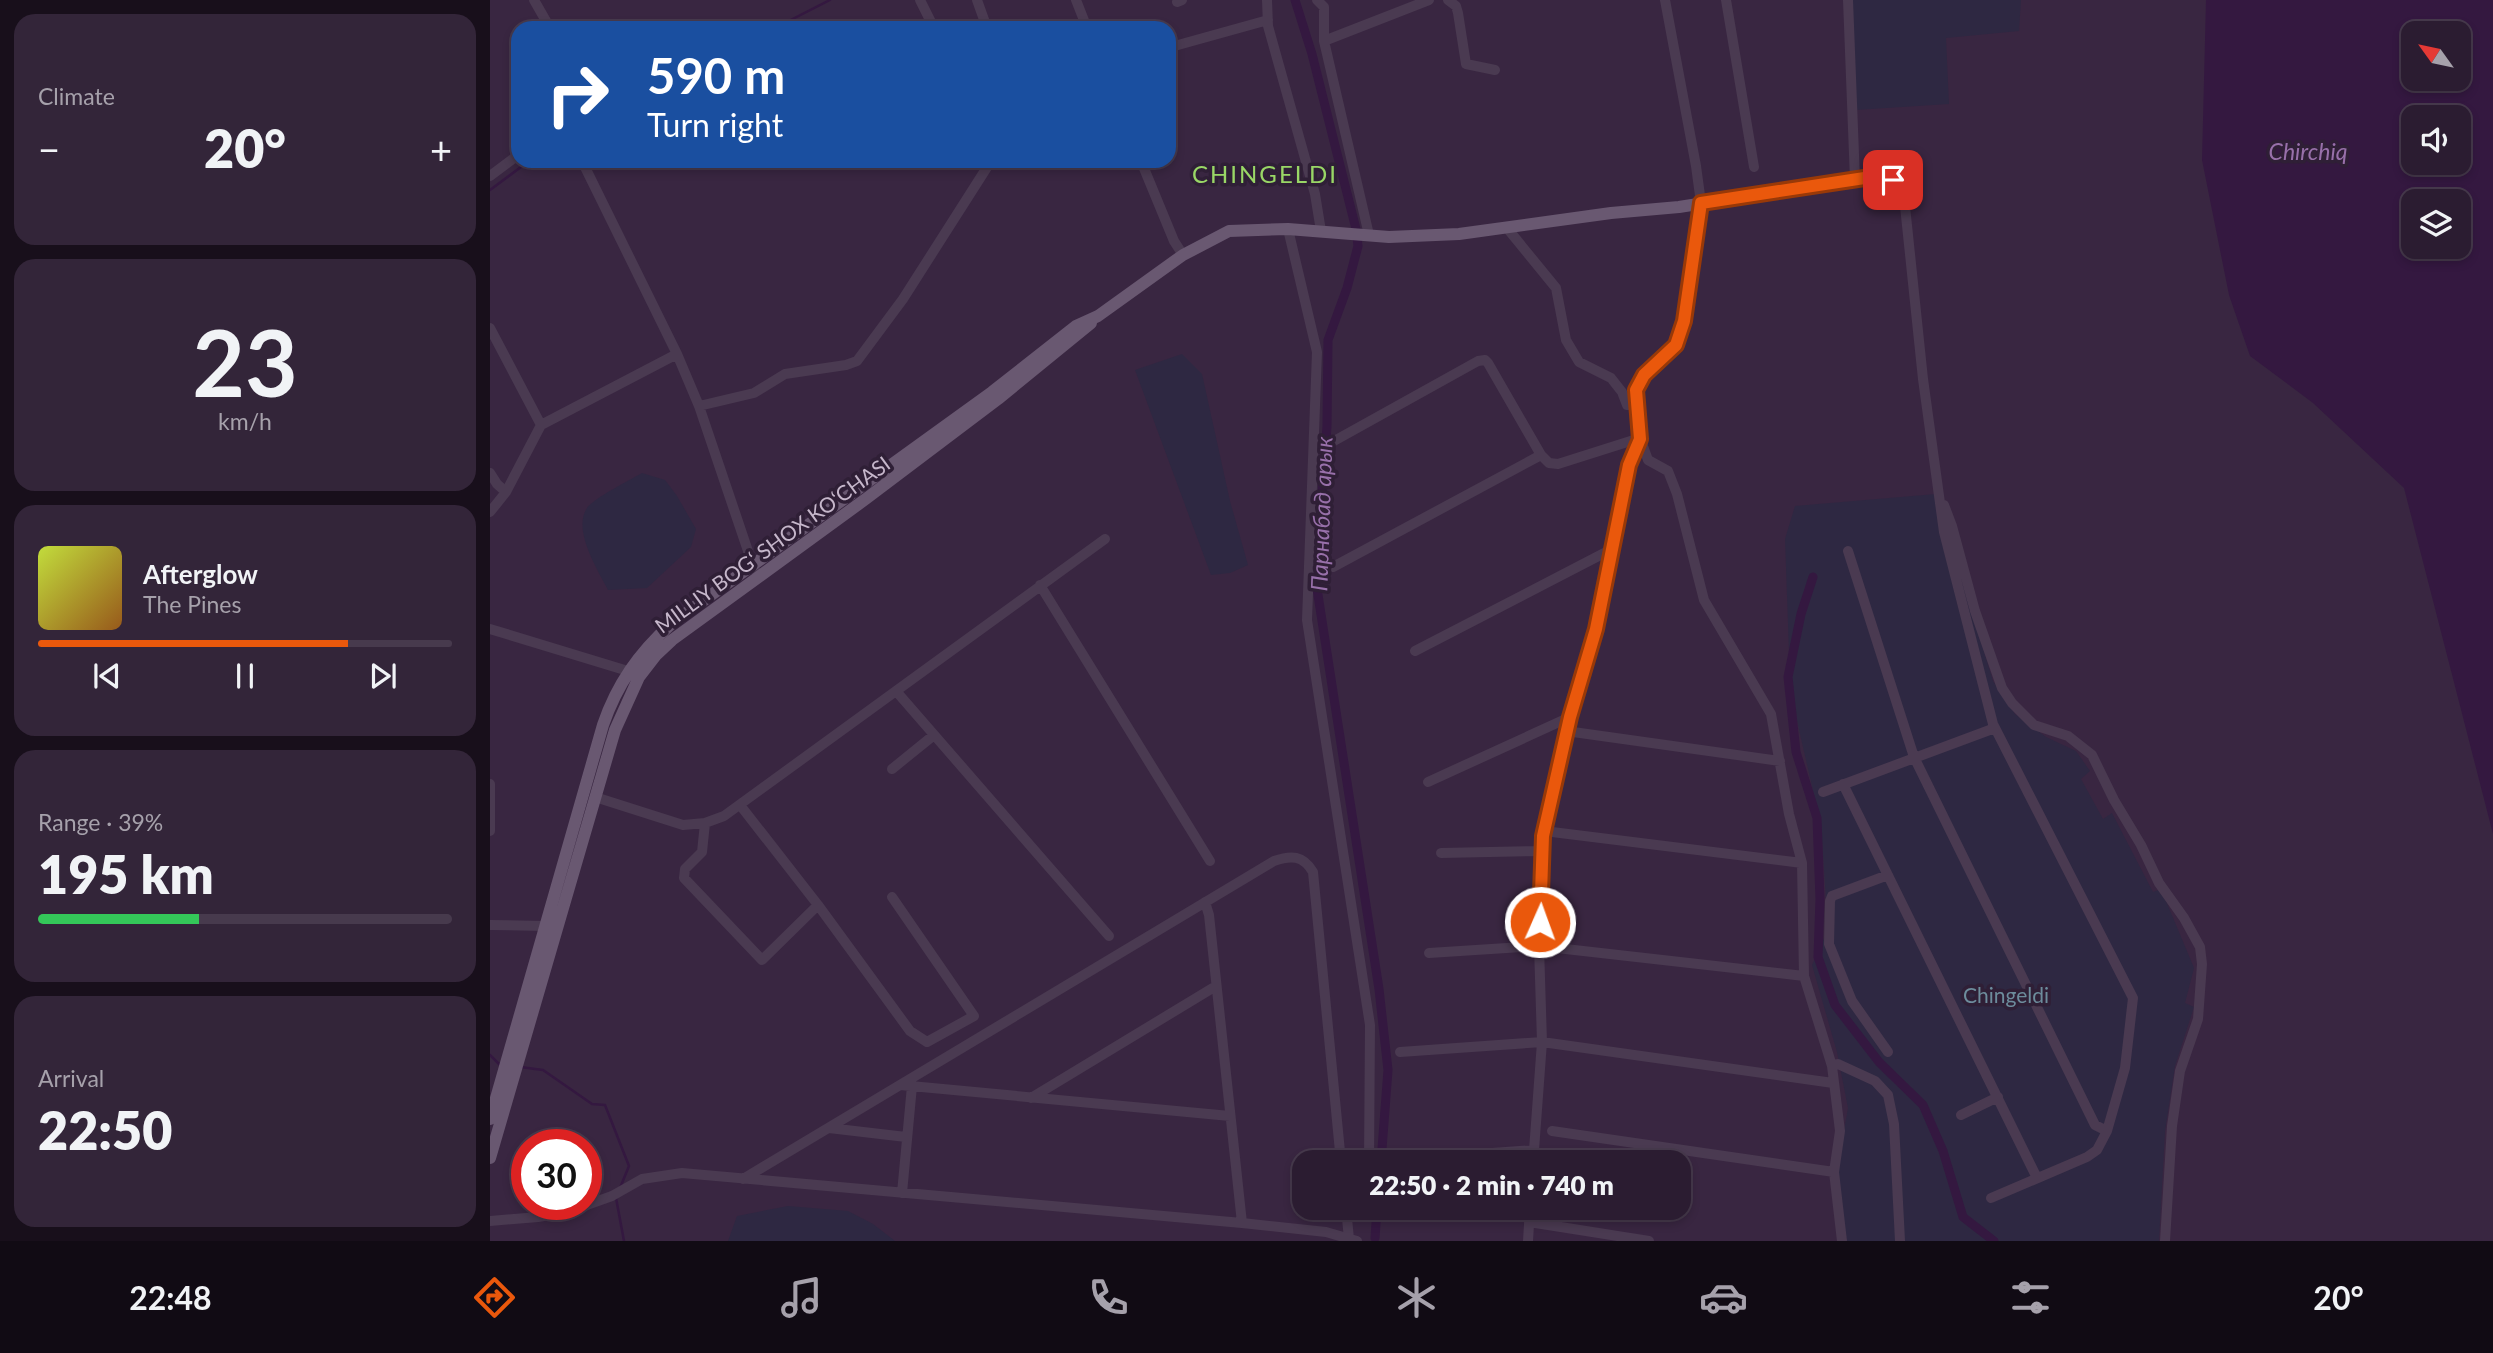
<!DOCTYPE html>
<html lang="en">
<head>
<meta charset="utf-8">
<style>
	body { margin:0; font-family:Lato,sans-serif; background:#332539; color:#f1f3f6; height:100vh; display:flex; flex-direction:column; font-size:26px; white-space:nowrap }
	* { box-sizing:border-box; margin:0 }
	p { font-size:23px; color:#a6a1ab }
	.icon { flex:none; width:38px; height:38px; fill:none; stroke:currentColor; stroke-width:2; stroke-linecap:round; stroke-linejoin:round }
	.map { position:relative; flex:1; overflow:hidden }
	.sheet { display:flex; flex-direction:column; gap:14px; padding:14px; background:#180f1b; width:490px }
	.sheet>* { flex:none }
	.top-card { position:absolute; left:21px; top:21px; width:665px; height:147px; border-radius:21px; box-shadow:0 4px 10px #0003,0 0 0 2px #473a4d; background:#1a4fa0; color:#fff; overflow:hidden }
	.needle { width:46px; rotate:303deg }
	.tools { position:absolute; left:1911px; top:21px; display:grid; gap:14px }
	.tools a { display:grid; place-items:center; width:70px; height:70px; border-radius:14px; background:#2b1c31; box-shadow:0 4px 10px #0003,0 0 0 2px #473a4d; font-size:35px }
	.speed { position:absolute; left:21px; top:1129px; display:flex; gap:14px; font-size:35px; font-weight:700; text-align:center }
	.speed>* { display:grid; place-content:center; width:91px; height:91px; border-radius:50%; background:#2b1c31; box-shadow:0 4px 10px #0003,0 0 0 2px #473a4d; line-height:1 }
	.speed .limit { border:10px solid #d22; background:#fff; color:#111 }
	.pin { position:absolute; display:grid; place-items:center; width:60px; height:60px; color:#fff; margin:-30px; border-radius:14px; box-shadow:0 4px 10px #0006 }
	.me { position:absolute; width:77px; margin:-38px; rotate:2deg; stroke-linejoin:round; filter:drop-shadow(0 0 5px #0008) }
	.turn { display:flex; align-items:center; gap:24px; height:147px; padding:0 21px; font-size:32px }
	.turn .icon { width:91px; height:91px; stroke-width:2.5 }
	.turn b { display:block; font-size:49px; line-height:60px }
	.big { font-size:52px; font-weight:800; line-height:1.1 }
	.sheet .card { flex:1; display:flex; flex-direction:column; justify-content:center; gap:10px; min-width:0; padding:0 24px; border-radius:21px; background:#332539 }
	.sheet .dial { align-items:center; gap:0 }
	.dial b { font-size:91px; line-height:1 }
	.song { display:flex; align-items:center; gap:21px }
	.cover { width:84px; height:84px; border-radius:10px; background:linear-gradient(135deg,hsl(70 70% 55%),hsl(30 70% 35%)) }
	.played { height:7px; border-radius:4px; background:linear-gradient(90deg,#ea580c 75%,#473a4d 75%) }
	.keys { display:flex; justify-content:space-around; direction:ltr }
	.heat { display:flex; justify-content:space-between; align-items:center; font-size:38px; direction:ltr }
	.charge { height:10px; border-radius:5px; background:linear-gradient(90deg,#34c759 39%,#473a4d 0) }
	.trip { position:absolute; left:802px; top:1150px; width:399px; height:70px; border-radius:21px; background:#2b1c31; box-shadow:0 4px 10px #0003,0 0 0 2px #473a4d; font-weight:800; line-height:70px; text-align:center }
	.dock { display:flex; height:112px; justify-content:space-around; align-items:center; background:#110b14; color:#a6a1ab }
	.dock .icon { width:49px; height:49px }
	.dock .selected { color:#ea580c }
	.dock b { font-size:32px; color:#f1f3f6 }
	main { display:flex; flex:1; min-height:0 }
	.map>svg:first-child { display:block }
	.green { fill:#2e2842 }
	.water { fill:#341840; fill-rule:evenodd }
	.lines { fill:none; stroke-linecap:round; stroke-linejoin:round }
	.stream { stroke:#341840; stroke-width:2.5 }
	.canal { stroke:#341840; stroke-width:9 }
	.minor { stroke:#4a3a51; stroke-width:10 }
	.major { stroke:#695871; stroke-width:12 }
	.route-casing { stroke:#983908; stroke-width:18 }
	.route { stroke:#ea580c; stroke-width:12 }
	.labels { text-anchor:middle; dominant-baseline:central; stroke-width:7; stroke-linejoin:round; paint-order:stroke }
	.street-label { font-size:21px; fill:#c6b7cb; stroke:#2f1f36 }
	.park-label { font-size:21px; fill:#6d8c9c; stroke:#2f1f36 }
	.water-label { font-size:23px; font-style:italic; fill:#9870aa; stroke:#2f1f36 }
	.quarter-label { font-size:24px; letter-spacing:2px; fill:#99d766; stroke:#2f1f36 }
</style>
</head>
<body>
<main>
<section class="sheet">
<div class="card"><p>Climate</p>
<div class="heat"><a>−</a><b class="big">20°</b><a>+</a></div>
</div>
<div class="card dial"><b>23</b><p>km/h</p></div>
<div class="card">
<div class="song"><i class="cover"></i><div><b>Afterglow</b><p>The Pines</p></div></div>
<div class="played"></div>
<div class="keys"><svg class="icon" aria-label="previous" viewBox="0 0 24 24"><path d="M18 5L8 12l10 7zM5 5v14"/></svg><svg class="icon" aria-label="pause" viewBox="0 0 24 24"><path d="M8 5v14M16 5v14"/></svg><svg class="icon" aria-label="next" viewBox="0 0 24 24"><path d="M6 5l10 7-10 7zM19 5v14"/></svg></div>
</div>
<div class="card"><p>Range · 39%</p><b class="big">195 km</b><div class="charge"></div></div>
<div class="card"><p>Arrival</p><b class="big">22:50</b></div>
</section>
<div class="map">
<svg width="2003" height="1241" viewBox="0 0 2003 1241">
	<rect width="100%" height="100%" fill="#392641"/>
	<path class="green" d="M1362,0H1531L1529,31L1456,38L1459,104L1365,110Z
		M692,354L712,374L740,501L758,565L740,573L721,575L645,370Z
		M152,473L175,480L187,496L206,529L201,547L157,588L118,590C108,570 82,530 97,508C104,498 140,480 152,473Z
		M1446,494L1503,681L1525,714L1556,737L1586,751L1600,771L1591,779L1613,819L1622,813L1663,892L1671,889L1704,968L1695,1003L1704,1007L1685,1066L1675,1131L1669,1241H1353L1347,1170L1358,1108L1347,1052L1322,965L1338,930L1332,840L1322,786L1307,721L1299,652L1295,539L1305,506Z
		M298,1206L358,1211L383,1224L405,1241H238L247,1216Z"/>
	<path class="water" d="M1716,0H2003V834L1914,488L1823,403L1760,356L1739,295L1712,160ZM1923,33H1969V79H1923ZM1923,117H1969V163H1923ZM1923,201H1969V247H1923Z"/>
	<g class="lines">
		<path class="stream" d="M285,28L340,0
			M0,190L39,161
			M0,1055L10,1065
			M30,1067L53,1070L102,1104L115,1105L139,1166L130,1188
			M126,1198L134,1241"/>
		<path class="canal" d="M805,0L822,54L866,229L868,246L857,288L838,340L837,426L826,582L889,989L898,1070L891,1162
			M1323,577L1311,614L1298,677L1306,752L1327,818L1330,899L1328,957L1345,1005L1389,1062L1433,1105L1453,1151L1473,1217L1504,1241
			M885,1238L887,1208"/>
		<path class="minor" d="M44,0L60,28
			M430,0L444,28
			M487,0L497,28
			M586,0L597,28
			M777,0L778,26L825,194L831,231
			M827,0L834,7V41L879,235
			M958,0L966,6L968,13L976,64L1005,70
			M1236,0L1264,167
			M1358,0L1365,180
			M687,2L692,0
			M834,41L939,0
			M688,45L778,20
			M92,161L187,354L209,406L258,551L259,562L265,570
			M651,161L684,241L693,255
			M0,176L28,155
			M1399,178L1413,187L1433,379L1454,532L1503,724L1643,998L1635,1068L1617,1131L1607,1150L1597,1157L1501,1198
			M1017,228L1066,288L1076,340L1089,362L1121,378L1132,392L1137,405H1147
			M798,229L827,352L817,620L880,1025L879,1162
			M0,328L51,425
			M209,406L264,393L295,374L356,365L367,361L413,299L501,161
			M844,441L988,361L995,360L998,363L1051,455
			M0,473L7,484L16,492
			M1454,505L1462,526L1485,611L1512,688L1522,703L1544,725L1578,736L1602,755L1624,800L1651,845L1669,883L1694,918L1710,947L1712,964L1708,1019L1690,1071L1682,1126L1675,1241
			M0,512L16,492L51,425L187,354
			M1358,551L1424,757L1605,1125L1617,1131
			M843,567L1051,455L1059,463L1068,464L1150,438L1158,460L1178,471L1187,494L1214,600L1281,714L1299,814L1312,863L1314,976L1342,1066L1350,1131L1344,1172L1352,1241
			M550,585L720,861
			M0,629L138,671
			M925,651L1122,549
			M406,691L619,936
			M1076,731L1290,761
			M402,769L444,735
			M938,782L1080,717
			M0,784V831
			M1353,784L1547,1178
			M1333,792L1505,728
			M105,797L193,825L215,823L234,816L615,539
			M250,805L328,905L420,1031L437,1042L484,1016L402,897
			M215,823L212,852L195,869L194,878L272,960L328,905
			M1054,831L1312,863
			M951,853L1053,851
			M1398,875L1342,896L1340,901L1339,944L1362,1001L1398,1052
			M715,902L719,915L752,1223
			M0,925L56,926
			M939,953L1049,946L1314,976
			M910,1052L1052,1042L1343,1083
			M1342,1066L1348,1064L1385,1081L1398,1095L1404,1124L1410,1241
			M410,1085L740,1116
			M541,1098L726,986
			M1471,1115L1508,1097
			M339,1128L416,1137
			M1062,1131L1344,1172
			M961,1156L1044,1150L1052,1042L1049,946L1053,836L1080,717L1106,629L1139,465L1150,438L1146,390L1154,375L1186,345L1194,321L1211,203L1206,166L1175,0
			M1044,1162V1150
			M253,1179L784,861C801,855 813,855 823,872L851,1162
			M412,1193L422,1086
			M856,1208L859,1239
			M878,1215V1208
			M0,1221L48,1217L77,1212L122,1196L152,1179L192,1173L752,1223L836,1232L867,1241
			M1039,1222L1159,1241
			M1038,1241L1040,1208"/>
		<path class="major" d="M0,1119L113,725C127,684 149,653 181,624L502,392L586,326L608,316L693,255L739,231L798,229L899,237L969,234L1121,213L1189,207L1372,178H1399
			M0,1158L125,730L149,677L166,655L182,640L377,498L508,399L601,323"/>
	</g>
	<g class="lines">
		<defs>
			<path id="route" d="M1050,922L1053,836L1080,717L1106,629L1139,465L1150,439L1146,390L1154,375L1186,345L1194,321L1211,203L1381,177L1403,180"/>
		</defs>
		<use href="#route" class="route-casing"/>
		<use href="#route" class="route"/>
	</g>
	<g class="labels">
		<g class="street-label">
			<text transform="translate(282 544) rotate(-36)">MILLIY BOG‘ SHOX KO‘CHASI</text>
		</g>
		<g class="park-label">
			<text x="1516" y="994">Chingeldi</text>
		</g>
		<g class="water-label">
			<text x="1818" y="151">Chirchiq</text>
			<text transform="translate(831 514) rotate(-88)">Парнабад арык</text>
		</g>
		<g class="quarter-label">
			<text x="775" y="173">CHINGELDI</text>
		</g>
	</g>
</svg>
<div class="tools">
<a><svg class="needle" viewBox="-14 -14 28 28"><path d="M0-13l5 13h-10z" fill="#e53935"/><path d="M0 13l5-13h-10z" fill="#a6a1ab"/></svg></a>
<a><svg class="icon" aria-label="sound" viewBox="0 0 24 24"><path d="M4 9h4l5-4v14l-5-4H4zM17 9q2 3 0 6"/></svg></a>
<a><svg class="icon" aria-label="layers" viewBox="0 0 24 24"><path d="M12 4l9 5-9 5-9-5zM3 14l9 5 9-5"/></svg></a>
</div>
<div class="speed"><div class="limit">30</div></div>
<div class="pin" style="left:1403px;top:180px;background:#d93025"><svg class="icon" aria-label="arrive" viewBox="0 0 24 24"><path d="M6 21V4h12l-3 4 3 4H6"/></svg></div>
<svg class="me" style="left:1050px;top:922px" viewBox="-20 -20 40 40"><circle r="17" fill="#ea580c" stroke="#fff" stroke-width="3"/><path d="M0-11L8 9 0 5-8 9z" fill="#fff"/></svg>
<div class="trip">22:50 · 2 min · 740 m</div>
<div class="top-card">
<div class="turn"><svg class="icon" aria-label="right" viewBox="0 0 24 24"><path d="M7 20v-9h11M14 6l5 5-5 5"/></svg><div><b>590 m</b>Turn right</div></div>
</div>
</div>
</main>
<nav class="dock">
<b>22:48</b>
<svg class="icon selected" aria-label="directions" viewBox="0 0 24 24"><path d="M12 3l9 9-9 9-9-9zM9 14v-3h6M13 9l2 2-2 2"/></svg>
<svg class="icon" aria-label="music" viewBox="0 0 24 24"><path d="M9 18V5l10-2v13"/><circle cx="6" cy="18" r="3"/><circle cx="16" cy="16" r="3"/></svg>
<svg class="icon" aria-label="phone" viewBox="0 0 24 24"><path d="M5 4h4l2 5-3 2q2 4 5 5l2-3 5 2v4C11 20 4 13 5 4z"/></svg>
<svg class="icon" aria-label="climate" viewBox="0 0 24 24"><path d="M12 3v18M4 7l16 10M4 17L20 7"/></svg>
<svg class="icon" aria-label="car" viewBox="0 0 24 24"><path d="M5 17H2v-5l4-1 3-4h7l3 4 3 1v5h-3M9 17h6M6 11h13"/><circle cx="7" cy="17" r="2"/><circle cx="17" cy="17" r="2"/></svg>
<svg class="icon" aria-label="filters" viewBox="0 0 24 24"><path d="M4 7h16M4 17h16"/><circle cx="9" cy="7" r="2"/><circle cx="15" cy="17" r="2"/></svg>
<b>20°</b>
</nav>
</body>
</html>
